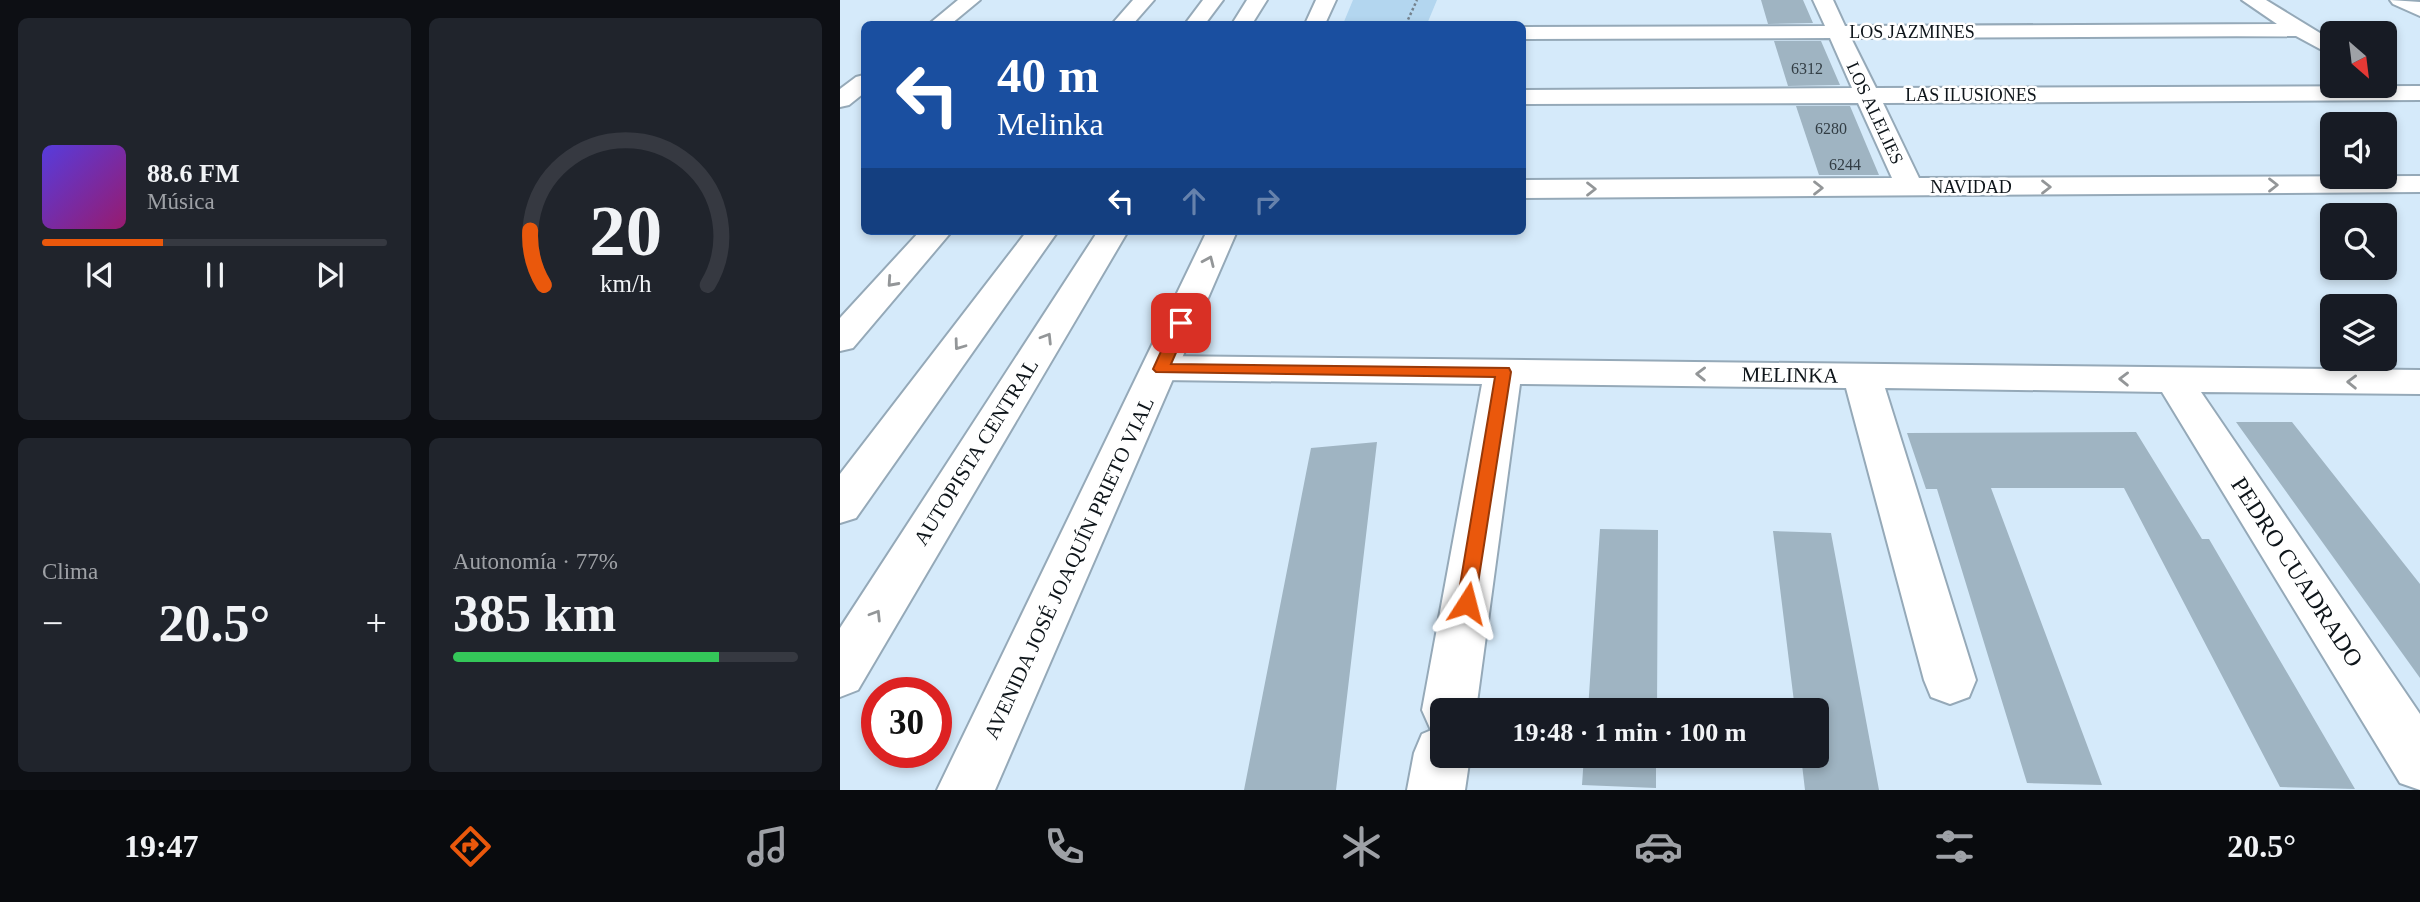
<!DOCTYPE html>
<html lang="es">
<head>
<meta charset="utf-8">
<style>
	body { margin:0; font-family:"Times New Roman",serif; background:#20242c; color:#f1f3f6; height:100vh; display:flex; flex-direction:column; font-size:26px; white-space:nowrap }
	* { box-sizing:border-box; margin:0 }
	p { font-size:23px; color:#9ea1a6 }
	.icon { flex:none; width:38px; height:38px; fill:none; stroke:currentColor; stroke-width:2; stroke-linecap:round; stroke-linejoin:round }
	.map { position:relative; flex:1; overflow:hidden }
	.details { display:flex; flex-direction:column; gap:18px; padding:18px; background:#0d0f14; width:840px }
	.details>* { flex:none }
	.guide { position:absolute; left:21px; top:21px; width:665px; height:214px; border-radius:10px; box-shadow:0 4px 10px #0003; background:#1a4fa0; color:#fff; overflow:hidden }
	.needle { width:46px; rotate:152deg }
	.buttons { position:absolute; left:1480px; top:21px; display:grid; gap:14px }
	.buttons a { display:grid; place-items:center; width:77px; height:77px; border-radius:10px; background:#171b24; box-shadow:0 4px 10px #0003; font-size:35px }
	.speed { position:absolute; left:21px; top:677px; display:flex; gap:14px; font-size:35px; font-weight:700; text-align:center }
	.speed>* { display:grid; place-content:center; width:91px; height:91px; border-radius:50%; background:#171b24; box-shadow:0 4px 10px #0003; line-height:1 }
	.speed .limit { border:10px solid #d22; background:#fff; color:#111 }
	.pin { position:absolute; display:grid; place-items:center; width:60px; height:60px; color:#fff; margin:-30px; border-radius:14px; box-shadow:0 4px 10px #0006 }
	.me { position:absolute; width:77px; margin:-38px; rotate:9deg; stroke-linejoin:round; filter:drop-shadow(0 0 5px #0008) }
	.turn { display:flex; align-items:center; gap:24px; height:147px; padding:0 21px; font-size:32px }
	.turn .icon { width:91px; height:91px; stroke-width:2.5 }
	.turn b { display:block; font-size:49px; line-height:60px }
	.lanes { display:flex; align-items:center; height:66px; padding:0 21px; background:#0003; justify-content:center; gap:35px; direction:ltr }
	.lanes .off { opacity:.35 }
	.big { font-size:52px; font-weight:800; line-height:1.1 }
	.details .card { flex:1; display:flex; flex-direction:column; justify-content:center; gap:10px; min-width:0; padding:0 24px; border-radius:10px; background:#20242c }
	.details .dial { align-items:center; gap:0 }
	.dial svg { height:182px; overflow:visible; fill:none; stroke:#363941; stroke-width:7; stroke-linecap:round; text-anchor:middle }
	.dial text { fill:#f1f3f6; stroke:none }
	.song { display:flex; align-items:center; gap:21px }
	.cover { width:84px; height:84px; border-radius:10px; background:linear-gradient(135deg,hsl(250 70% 55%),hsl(320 70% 35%)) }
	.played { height:7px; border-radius:4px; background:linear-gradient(90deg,#ea580c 35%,#363941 35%) }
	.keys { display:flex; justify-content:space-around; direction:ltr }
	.heat { display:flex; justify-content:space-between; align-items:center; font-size:38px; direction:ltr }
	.charge { height:10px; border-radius:5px; background:linear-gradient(90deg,#34c759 77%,#363941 0) }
	.details .tiles { flex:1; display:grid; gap:18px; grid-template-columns:repeat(2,1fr) }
	.trip { position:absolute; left:590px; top:698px; width:399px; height:70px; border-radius:10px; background:#171b24; box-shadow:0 4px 10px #0003; font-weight:800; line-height:70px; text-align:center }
	.tabs { display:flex; height:112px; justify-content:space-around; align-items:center; background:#090b0e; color:#9ea1a6 }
	.tabs .icon { width:49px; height:49px }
	.tabs .on { color:#ea580c }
	.tabs b { font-size:32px; color:#f1f3f6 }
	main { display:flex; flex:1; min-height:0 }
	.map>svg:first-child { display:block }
	.green { fill:#b3d6ef }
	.building { fill:#9fb4c2 }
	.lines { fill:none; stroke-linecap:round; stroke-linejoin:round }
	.street-casing { stroke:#95a9b8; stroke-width:4 }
	.secondary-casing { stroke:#95a9b8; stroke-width:4 }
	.highway-casing { stroke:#95a9b8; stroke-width:4 }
	.path { stroke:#74828d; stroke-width:2.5; stroke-dasharray:2.5 2.5; stroke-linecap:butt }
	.street { fill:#fff; fill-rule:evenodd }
	.secondary { fill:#fff; fill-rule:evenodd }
	.highway { fill:#fff; fill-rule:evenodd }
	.oneway { stroke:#939698 }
	.route { fill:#ea580c; stroke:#983908; stroke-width:2 }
	.labels { text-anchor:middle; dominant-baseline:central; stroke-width:5; stroke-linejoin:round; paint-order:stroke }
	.far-number-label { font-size:16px; fill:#323d44 }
	.far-street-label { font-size:18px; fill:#0e151a; stroke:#fff }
	.street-label { font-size:21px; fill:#0e151a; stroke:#fff }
	.near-street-label { font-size:24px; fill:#0e151a; stroke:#fff }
</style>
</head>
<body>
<main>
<section class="details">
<div class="tiles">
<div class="card">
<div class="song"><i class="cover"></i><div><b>88.6 FM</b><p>Música</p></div></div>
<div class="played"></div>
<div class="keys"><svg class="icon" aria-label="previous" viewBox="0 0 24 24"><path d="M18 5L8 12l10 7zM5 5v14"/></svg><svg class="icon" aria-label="pause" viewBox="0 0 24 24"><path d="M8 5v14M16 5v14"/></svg><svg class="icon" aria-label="next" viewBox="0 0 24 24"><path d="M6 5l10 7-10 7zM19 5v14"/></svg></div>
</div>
<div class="card dial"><svg viewBox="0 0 100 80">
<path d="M14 69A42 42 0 1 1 86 69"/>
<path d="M14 69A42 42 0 0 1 8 45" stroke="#ea580c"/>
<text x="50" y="56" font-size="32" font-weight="700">20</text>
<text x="50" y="72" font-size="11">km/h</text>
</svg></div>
<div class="card"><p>Clima</p>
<div class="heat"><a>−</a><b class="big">20.5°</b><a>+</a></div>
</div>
<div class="card"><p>Autonomía · 77%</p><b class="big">385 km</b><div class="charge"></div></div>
</div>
</section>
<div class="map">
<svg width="1580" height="790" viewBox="0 0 1580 790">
	<rect width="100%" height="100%" fill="#d5eafa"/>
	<path class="green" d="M513,0H597L587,24H503Z"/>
	<path class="building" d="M921,0H963L973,23L928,24Z
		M934,41H981L1000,85L948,86Z
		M956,106H1010L1039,175H979Z
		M1396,422H1452L1580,584V678Z
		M1296,432L1362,539H1369L1515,789L1440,787L1284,488H1151L1262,785L1187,783L1097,489H1086L1067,433Z
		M537,442L496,790H404L471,448Z
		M760,529L818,530L817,710H748Z
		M933,531L991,533L1039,790H965L961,756H976V710H955Z
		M744,756H816V788L742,785Z"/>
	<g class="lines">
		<defs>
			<path id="street" d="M118,0H140L111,24H89Z
				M973,0H993L1005,26L1437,24L1402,0H1426L1493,41V56L1456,36L1011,38L1036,88L1580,86V100L1043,103L1079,178L1580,176V192L682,198V180L1052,178L1018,103L682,104V90L1012,88L990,38L682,39V27L985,26Z
				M1550,0L1580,2V16L1553,4Z
				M24,75V93L9,105L0,107V89L16,77Z
				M321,356L1580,370V394L1361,392L1580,714V790L1560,783L1322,392L1045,388L1136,680L1129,697L1110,704L1091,697L1084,680L1006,388L680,384L636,710H602V756H630L625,790H567L574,753L582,734L594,729L590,728L582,710L642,384L321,380L308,376L302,368L308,360Z"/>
			<path id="secondary" d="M293,0H314L293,24H272Z
				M476,0H496L485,24H465Z
				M80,231H112L13,348L0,351V318Z
				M367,231H397L155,790H97Z"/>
			<path id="highway" d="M363,0H383L365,24H345Z
				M407,0H427L412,24H392Z
				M187,231H218L16,518L0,523V474Z
				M258,231H288L18,690L0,697V628Z"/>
		</defs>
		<use href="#street" class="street-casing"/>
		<use href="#secondary" class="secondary-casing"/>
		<use href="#highway" class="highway-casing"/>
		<path class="path" d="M566,24L577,0"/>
		<use href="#street" class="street"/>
		<use href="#secondary" class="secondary"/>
		<use href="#highway" class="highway"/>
	</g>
	<defs><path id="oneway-chevron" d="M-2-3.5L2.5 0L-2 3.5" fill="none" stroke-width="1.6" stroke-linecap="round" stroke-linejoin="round" transform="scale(1.75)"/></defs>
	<g class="oneway">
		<use href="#oneway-chevron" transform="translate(1433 185)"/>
		<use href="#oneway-chevron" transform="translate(1206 187)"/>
		<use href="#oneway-chevron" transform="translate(978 188)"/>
		<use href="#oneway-chevron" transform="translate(751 189)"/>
		<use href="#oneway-chevron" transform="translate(369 261) rotate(-66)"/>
		<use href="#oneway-chevron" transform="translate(52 282) rotate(132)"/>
		<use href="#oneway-chevron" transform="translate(207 338) rotate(-58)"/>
		<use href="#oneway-chevron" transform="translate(119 345) rotate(126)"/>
		<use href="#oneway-chevron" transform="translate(861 374) rotate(-179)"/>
		<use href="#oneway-chevron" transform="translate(1284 379) rotate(-179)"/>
		<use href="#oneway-chevron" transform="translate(1512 382) rotate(-179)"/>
		<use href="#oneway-chevron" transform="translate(36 615) rotate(-58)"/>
	</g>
	<path class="route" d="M341,318L349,323L331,364L669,368L671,372L634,609L627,612L620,609L617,603L655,377L316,372L313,369L334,323Z"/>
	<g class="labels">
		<g class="far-number-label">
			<text x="967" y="68">6312</text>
			<text x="991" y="128">6280</text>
			<text x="1005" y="164">6244</text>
		</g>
		<g class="far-street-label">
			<text x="1072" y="32">LOS JAZMINES</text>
			<text x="1131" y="95">LAS ILUSIONES</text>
			<text transform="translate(1035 113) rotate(65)">LOS ALELIES</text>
			<text x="1131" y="187">NAVIDAD</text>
		</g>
		<g class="street-label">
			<text transform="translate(950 375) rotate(1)">MELINKA</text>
			<text transform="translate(136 452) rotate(-58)">AUTOPISTA CENTRAL</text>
			<text transform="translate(229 568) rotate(-65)">AVENIDA JOSÉ JOAQUÍN PRIETO VIAL</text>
		</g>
		<g class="near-street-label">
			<text transform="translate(1457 572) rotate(57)">PEDRO CUADRADO</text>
		</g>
	</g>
</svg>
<div class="buttons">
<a><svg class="needle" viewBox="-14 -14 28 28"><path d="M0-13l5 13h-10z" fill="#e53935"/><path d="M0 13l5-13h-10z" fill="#9ea1a6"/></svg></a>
<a><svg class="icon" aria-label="sound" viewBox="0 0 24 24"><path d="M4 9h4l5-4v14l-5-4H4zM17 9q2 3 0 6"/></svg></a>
<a><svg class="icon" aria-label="search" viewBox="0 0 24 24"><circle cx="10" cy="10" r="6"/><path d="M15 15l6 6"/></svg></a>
<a><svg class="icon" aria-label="layers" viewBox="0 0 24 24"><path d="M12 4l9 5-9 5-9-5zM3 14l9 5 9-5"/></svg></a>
</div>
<div class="speed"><div class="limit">30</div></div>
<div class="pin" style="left:341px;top:323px;background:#d93025"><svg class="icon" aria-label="arrive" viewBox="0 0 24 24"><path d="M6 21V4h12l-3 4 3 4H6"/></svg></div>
<svg class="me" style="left:627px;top:603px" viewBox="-20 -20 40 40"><path d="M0-17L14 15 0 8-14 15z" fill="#ea580c" stroke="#fff" stroke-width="4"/></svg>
<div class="trip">19:48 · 1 min · 100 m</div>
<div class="guide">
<div class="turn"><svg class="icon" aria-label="left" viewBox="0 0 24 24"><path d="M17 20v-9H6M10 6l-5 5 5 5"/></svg><div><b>40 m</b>Melinka</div></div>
<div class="lanes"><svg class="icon" aria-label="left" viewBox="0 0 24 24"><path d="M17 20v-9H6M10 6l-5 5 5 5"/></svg><svg class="icon off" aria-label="ahead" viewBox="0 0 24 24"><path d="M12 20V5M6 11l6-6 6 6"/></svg><svg class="icon off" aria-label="right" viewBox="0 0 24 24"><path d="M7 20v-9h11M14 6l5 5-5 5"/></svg></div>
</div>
</div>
</main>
<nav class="tabs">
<b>19:47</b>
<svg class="icon on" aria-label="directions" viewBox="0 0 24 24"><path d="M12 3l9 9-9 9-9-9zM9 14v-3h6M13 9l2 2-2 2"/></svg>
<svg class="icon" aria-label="music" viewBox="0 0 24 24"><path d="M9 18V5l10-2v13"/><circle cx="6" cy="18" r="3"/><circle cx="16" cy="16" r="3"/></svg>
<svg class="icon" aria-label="phone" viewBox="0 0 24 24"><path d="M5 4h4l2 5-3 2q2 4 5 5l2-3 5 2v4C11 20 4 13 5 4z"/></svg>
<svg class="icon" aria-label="climate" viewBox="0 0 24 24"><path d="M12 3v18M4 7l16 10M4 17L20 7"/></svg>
<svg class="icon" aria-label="car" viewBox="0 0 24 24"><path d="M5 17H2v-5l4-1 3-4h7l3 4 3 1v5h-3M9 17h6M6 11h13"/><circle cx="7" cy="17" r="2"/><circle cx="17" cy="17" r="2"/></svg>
<svg class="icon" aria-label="filters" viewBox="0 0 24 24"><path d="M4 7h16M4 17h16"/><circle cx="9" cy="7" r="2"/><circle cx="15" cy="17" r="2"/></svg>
<b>20.5°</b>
</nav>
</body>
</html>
